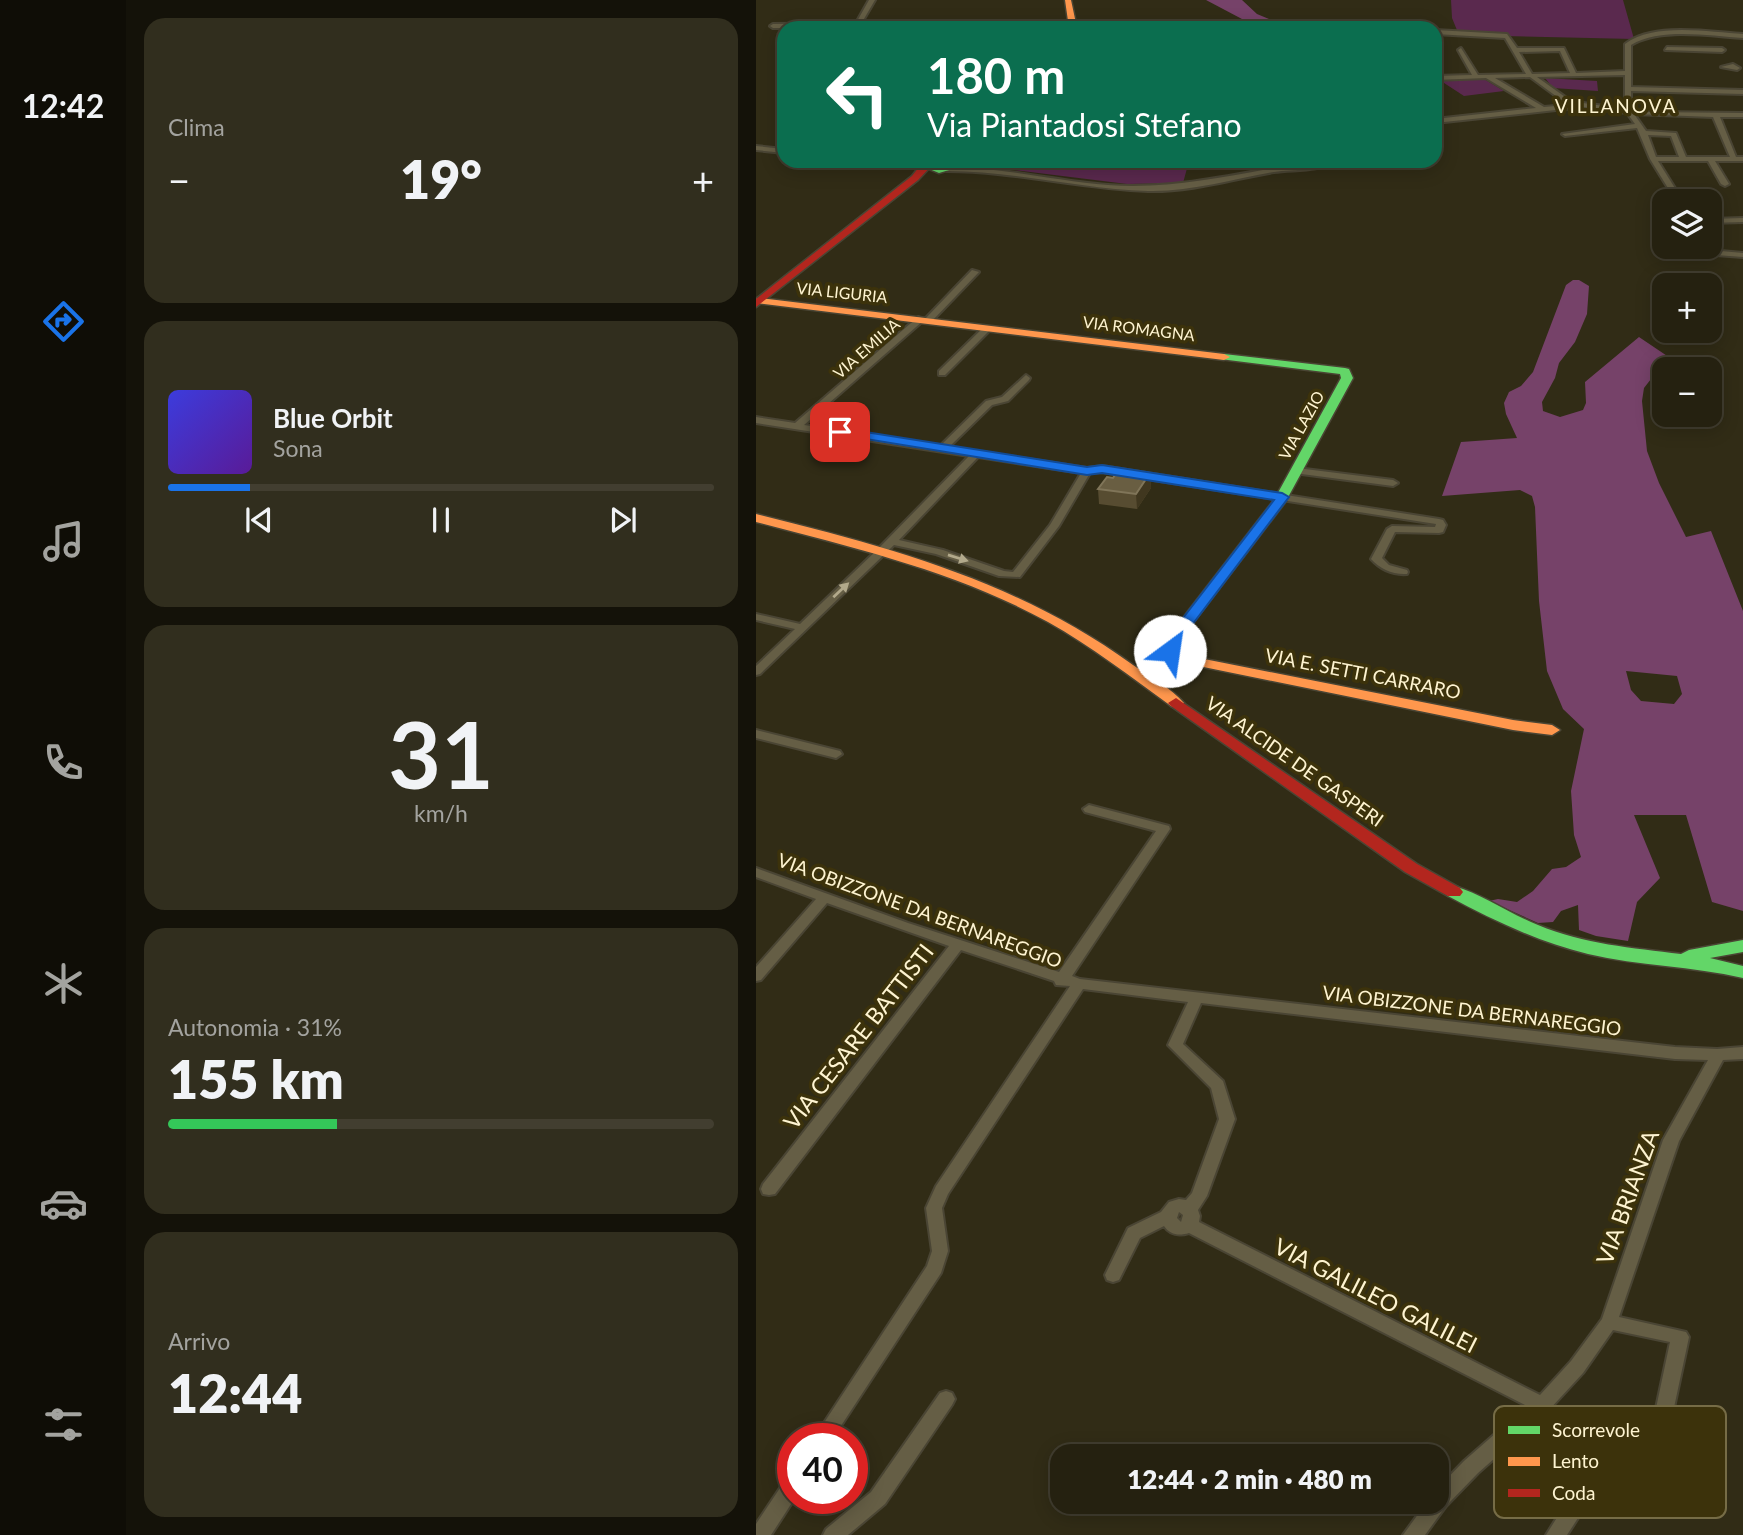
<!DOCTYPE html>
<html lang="it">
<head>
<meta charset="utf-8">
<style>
	body { margin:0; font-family:Lato,sans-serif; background:#312e1e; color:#f1f3f6; height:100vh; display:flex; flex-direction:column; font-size:26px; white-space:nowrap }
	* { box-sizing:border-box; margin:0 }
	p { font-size:23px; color:#a3a39f }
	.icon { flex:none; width:38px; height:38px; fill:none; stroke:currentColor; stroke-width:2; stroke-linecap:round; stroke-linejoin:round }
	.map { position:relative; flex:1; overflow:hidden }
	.panel { display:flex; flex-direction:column; gap:18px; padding:18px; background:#141209; width:630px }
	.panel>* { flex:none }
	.banner { position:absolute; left:21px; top:21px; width:665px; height:147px; border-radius:21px; box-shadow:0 4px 18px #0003,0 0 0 2px #423e30; background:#0b6e4f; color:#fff; overflow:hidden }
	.controls { position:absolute; left:896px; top:189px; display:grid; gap:14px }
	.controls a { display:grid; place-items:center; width:70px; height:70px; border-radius:14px; background:#252110; box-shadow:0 4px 18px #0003,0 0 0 2px #423e30; font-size:35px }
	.speed { position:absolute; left:21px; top:1423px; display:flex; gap:14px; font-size:35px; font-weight:700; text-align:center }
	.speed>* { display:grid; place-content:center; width:91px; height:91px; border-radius:50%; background:#252110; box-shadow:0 4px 18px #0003,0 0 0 2px #423e30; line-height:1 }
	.speed .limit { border:10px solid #d22; background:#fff; color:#111 }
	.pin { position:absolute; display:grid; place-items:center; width:60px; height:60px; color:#fff; margin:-30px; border-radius:14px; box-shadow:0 4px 10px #0006 }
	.me { position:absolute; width:77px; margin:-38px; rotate:31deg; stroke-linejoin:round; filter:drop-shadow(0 0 5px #0008) }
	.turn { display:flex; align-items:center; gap:24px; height:147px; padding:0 35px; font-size:32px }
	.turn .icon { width:91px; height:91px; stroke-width:2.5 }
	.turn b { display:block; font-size:49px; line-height:60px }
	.big { font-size:52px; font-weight:800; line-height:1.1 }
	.panel .widget { flex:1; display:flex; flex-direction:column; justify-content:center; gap:10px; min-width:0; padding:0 24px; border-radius:21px; background:#312e1e }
	.panel .dial { align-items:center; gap:0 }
	.dial b { font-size:91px; line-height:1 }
	.song { display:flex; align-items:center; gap:21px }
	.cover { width:84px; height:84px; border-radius:10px; background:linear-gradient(135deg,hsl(240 70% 55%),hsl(270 70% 35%)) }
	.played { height:7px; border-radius:4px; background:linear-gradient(90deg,#1a73e8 15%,#423e30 15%) }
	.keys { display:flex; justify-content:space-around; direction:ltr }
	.heat { display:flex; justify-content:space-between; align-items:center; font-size:38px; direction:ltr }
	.charge { height:10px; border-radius:5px; background:linear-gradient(90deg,#34c759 31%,#423e30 0) }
	.trip { position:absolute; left:294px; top:1444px; width:399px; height:70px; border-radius:21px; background:#252110; box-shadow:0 4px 18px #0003,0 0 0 2px #423e30; font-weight:800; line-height:70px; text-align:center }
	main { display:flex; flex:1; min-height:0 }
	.tabs { display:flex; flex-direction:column; width:126px; justify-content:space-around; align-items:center; background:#0f0d06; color:#a3a39f }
	.tabs .icon { width:49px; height:49px }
	.tabs .active { color:#1a73e8 }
	.tabs b { font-size:32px; color:#f1f3f6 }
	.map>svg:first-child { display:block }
	.green { fill:#5a294e }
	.forest { fill:#764269; fill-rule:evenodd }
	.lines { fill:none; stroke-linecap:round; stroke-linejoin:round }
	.street-casing { stroke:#4a4534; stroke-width:4 }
	.fast-casing { stroke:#4a4534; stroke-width:3 }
	.slow-casing { stroke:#4a4534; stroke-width:3 }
	.jam-casing { stroke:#4a4534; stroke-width:3 }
	.street { fill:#655e45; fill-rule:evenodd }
	.fast { fill:#63d668; fill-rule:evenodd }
	.slow { fill:#ff974d; fill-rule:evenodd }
	.jam { fill:#b3261e; fill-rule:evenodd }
	.wall { fill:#574c31 }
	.shaded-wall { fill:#40371f }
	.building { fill:#695e42; stroke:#807559; stroke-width:2 }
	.oneway { fill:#b2a98b }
	.route { fill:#1a73e8; stroke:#114b97; stroke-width:2 }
	.labels { text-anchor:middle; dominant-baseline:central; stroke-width:7; stroke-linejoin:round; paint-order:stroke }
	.far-street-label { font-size:16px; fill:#fef4d1; stroke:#3c320b }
	.far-quarter-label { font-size:19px; letter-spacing:2px; fill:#fef4d1; stroke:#3c320b }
	.street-label { font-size:19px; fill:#fef4d1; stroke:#3c320b }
	.near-street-label { font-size:23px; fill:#fef4d1; stroke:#3c320b }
	.key { fill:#3c320b; stroke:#766c46; stroke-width:2 }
	.key-label { font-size:19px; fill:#fef4d1 }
</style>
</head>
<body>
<main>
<nav class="tabs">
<b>12:42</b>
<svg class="icon active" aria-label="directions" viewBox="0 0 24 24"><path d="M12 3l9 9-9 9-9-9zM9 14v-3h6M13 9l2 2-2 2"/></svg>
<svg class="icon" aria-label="music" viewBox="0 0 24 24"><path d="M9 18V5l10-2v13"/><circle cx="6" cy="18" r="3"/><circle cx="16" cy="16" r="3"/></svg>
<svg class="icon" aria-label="phone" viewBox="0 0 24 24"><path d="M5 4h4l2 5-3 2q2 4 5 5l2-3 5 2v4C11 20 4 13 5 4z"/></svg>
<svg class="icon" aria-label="climate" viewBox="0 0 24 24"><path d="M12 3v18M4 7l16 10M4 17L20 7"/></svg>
<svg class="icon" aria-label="car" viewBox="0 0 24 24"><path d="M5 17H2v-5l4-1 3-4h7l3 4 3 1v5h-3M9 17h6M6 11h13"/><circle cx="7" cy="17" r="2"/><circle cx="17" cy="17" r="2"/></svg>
<svg class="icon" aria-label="filters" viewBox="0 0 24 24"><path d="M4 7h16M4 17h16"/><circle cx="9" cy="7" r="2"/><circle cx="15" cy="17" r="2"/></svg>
</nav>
<section class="panel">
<div class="widget"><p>Clima</p>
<div class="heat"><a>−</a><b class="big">19°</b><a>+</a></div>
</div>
<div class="widget">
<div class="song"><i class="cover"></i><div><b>Blue Orbit</b><p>Sona</p></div></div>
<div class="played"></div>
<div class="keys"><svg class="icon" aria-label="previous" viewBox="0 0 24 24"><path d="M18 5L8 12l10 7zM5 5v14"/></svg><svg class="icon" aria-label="pause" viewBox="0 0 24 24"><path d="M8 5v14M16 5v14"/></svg><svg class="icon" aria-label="next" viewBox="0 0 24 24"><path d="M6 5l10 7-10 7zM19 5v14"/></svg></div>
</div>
<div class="widget dial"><b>31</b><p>km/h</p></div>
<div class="widget"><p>Autonomia · 31%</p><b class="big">155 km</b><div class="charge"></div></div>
<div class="widget"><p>Arrivo</p><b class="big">12:44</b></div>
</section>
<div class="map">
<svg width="987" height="1535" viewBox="0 0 987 1535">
	<rect width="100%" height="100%" fill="#312c16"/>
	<path class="green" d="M695,0H867L878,39L703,35L696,18Z
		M789,78L841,81L842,91L797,88Z
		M728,79L748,91L708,96L685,81Z
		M263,161H433L427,183L371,184L251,169Z"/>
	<path class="forest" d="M450,0H486L501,14L535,28H503Z
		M817,280H823L833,286L831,314L819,342L803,363L799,378L786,402L787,411L804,417L827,410L830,403L829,382L883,337L926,366V369H908V380L895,379L888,388L886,401L891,451L903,483L930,537L955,531L987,611V911L956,902L930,815H878L904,878L881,902L872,941L840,936L823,930L822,905L805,911L797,922L782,923L733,901L742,899L761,902L777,891L796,869L810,867L825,857L818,835L815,791L828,729L807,709L791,671L783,601L779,507L776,496L764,490L686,496L705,442L761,438L750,414L748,403L753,392L765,386L777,372L810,285ZM870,671L921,676L926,694L918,704L885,701L875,690Z"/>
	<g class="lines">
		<defs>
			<path id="street" d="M113,0H119L105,24L126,28H17L14,26L17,24L100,23Z
				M316,24L351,26L354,28L314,27Z
				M679,30L751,34L761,48H808L820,73L869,71V44C897,22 954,32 987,34V38C954,36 904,27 875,45V87L987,90V94L875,91V110L891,112L987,113V117H964L980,157H987V161H959L973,184L969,186L965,184L952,161H902L927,201H920L894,159L881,128L809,136L806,134L879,124L871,113L827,107L679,123V119L780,108L730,78L679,80V76L716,75L702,50L705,48L722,75L770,74L749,38L679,34ZM804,51L814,73L776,74L763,52ZM869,75V109L827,103L819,104L781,77ZM774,77L812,105L788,107L739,78ZM878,114L957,117L974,157H930L920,133L890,131ZM892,135L915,136L923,157H900Z
				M911,47L966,48L969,50L966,52L909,50Z
				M977,64L984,68L981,70L965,67Z
				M0,146L28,149V153L0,150Z
				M139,161H177L174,163H142Z
				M571,161H580C562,172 539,169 518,172C477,179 435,192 392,191C325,189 258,171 191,171L188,169L191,167C245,167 298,181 352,185C407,189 458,179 512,169C531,166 552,168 571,161Z
				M987,218V222L954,223V219Z
				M954,245L965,251L987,253V257L960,255L948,247Z
				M216,270L223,272L175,322L168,320L48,425L184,446L230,401L246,397L270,375L274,378L273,380L252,401L236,405L193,447L331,468L346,466L683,519L687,520L690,525L687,532L683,533L639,532L626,558L633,565L651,570L652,572L651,574C637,575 624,569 615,559L631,529L636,526L679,527L680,524L346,472L334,473L303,526L264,577L243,576L180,554L138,545L4,674L0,675V666L39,629L0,620V614L44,624L121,550L213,456L0,423V417L39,423L162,317L169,319ZM222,457L325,473L294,525L257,572L248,571L187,550L143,540Z
				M229,326L236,328L189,375H183V371Z
				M541,468L637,480L642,483L637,486L538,473L536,471Z
				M0,730L84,751L86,754L80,758L0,738Z
				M333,805L413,826L414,829L316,976L324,979L919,1047L961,1049L987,1047V1059L967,1060L923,1141L863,1317L930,1332L933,1337L916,1417L913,1423L833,1501L811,1535H790L819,1489L899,1413L914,1342L857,1330L827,1373L792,1411L722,1473L690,1506L669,1535H647L671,1502H681V1489L708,1461L771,1406L433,1233C423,1236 414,1235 408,1226L384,1238L363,1280L357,1282L351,1280L349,1275L372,1228L405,1212L413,1202L423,1199L430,1200L436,1193L463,1119L455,1088L412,1045L432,1002L327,989L192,1194L186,1208L192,1251L185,1273L77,1438H58L171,1266L176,1251L170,1208L180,1186L314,986L300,985L298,981L205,950L19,1194L13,1195L7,1194L5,1189L7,1184L193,946L71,903L5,980L0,981V967L60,899L0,877V868L152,923L303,972L400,831L329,812L327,809ZM445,1003L919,1059L952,1060L907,1140L846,1319L815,1361L784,1395L443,1222L444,1216L442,1210L451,1196L479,1119L467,1081L427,1044ZM423,1212L427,1215L425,1222L421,1218Z
				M190,1391L196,1393L199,1399L196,1405L129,1504L92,1535H67L70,1529L115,1492L184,1393Z
				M37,1476V1498H39L15,1535H0V1524L30,1479Z"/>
			<path id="fast" d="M302,22L320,26L271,28L275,26Z
				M193,161H201L200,168L183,173L166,166L170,163L183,167L193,164Z
				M468,354L589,368L593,369L597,378L530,501L424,640L422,649L435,659L428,663L407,651L410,640L518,500L585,378L584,374L464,359V355Z
				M698,886C726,894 754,914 782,925C828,944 876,948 925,954L933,950L987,940V952L954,958L987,966V978C936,966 883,966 832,954C782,942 737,920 692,896L689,892L692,888Z"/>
			<path id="slow" d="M309,0H315L321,28H313Z
				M4,298L468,354L474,357L468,360L0,303V299Z
				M0,514C136,548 261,581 377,665C393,676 415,688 428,703L420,708L415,706C375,677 335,646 292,622C201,572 99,548 0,522Z
				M428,655L757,720L796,725L804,730L796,735L757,730L423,662L421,659Z"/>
			<path id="jam" d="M180,161L162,180L0,307V299L156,176L167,162Z
				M420,698L661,864L704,888L707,892L704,896H692L649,872L415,706L412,703Z"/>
		</defs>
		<use href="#street" class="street-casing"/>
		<use href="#fast" class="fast-casing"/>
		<use href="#slow" class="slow-casing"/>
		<use href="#jam" class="jam-casing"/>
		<use href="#street" class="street"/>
		<use href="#fast" class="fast"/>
		<use href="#slow" class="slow"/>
		<use href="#jam" class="jam"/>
	</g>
	<path class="wall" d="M394,473L395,488L381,509L343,504L342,489Z"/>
	<path class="shaded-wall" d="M394,473L395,488L381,509L380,494Z"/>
	<path class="building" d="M363,469L394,473L380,494L342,489L351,477L357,478Z"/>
	<defs><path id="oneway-solid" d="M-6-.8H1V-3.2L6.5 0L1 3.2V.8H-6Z" transform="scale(1.75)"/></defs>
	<g class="oneway">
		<use href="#oneway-solid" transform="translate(202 558) rotate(17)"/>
		<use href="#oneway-solid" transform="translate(85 590) rotate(-43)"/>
	</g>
	<path class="route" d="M84,428L331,467L346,465L526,493L533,497L424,641L419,654L414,656L406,651L410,640L518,500L346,473L331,475L79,434V429Z"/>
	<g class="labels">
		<g class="far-street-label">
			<text transform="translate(86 292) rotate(6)">VIA LIGURIA</text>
			<text transform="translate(383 328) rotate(7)">VIA ROMAGNA</text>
			<text transform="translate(110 348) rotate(-41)">VIA EMILIA</text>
			<text transform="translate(545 425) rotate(-61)">VIA LAZIO</text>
		</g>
		<g class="far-quarter-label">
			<text x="860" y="105">VILLANOVA</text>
		</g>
		<g class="street-label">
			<text transform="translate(607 673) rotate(11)">VIA E. SETTI CARRARO</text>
			<text transform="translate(539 761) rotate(35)">VIA ALCIDE DE GASPERI</text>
			<text transform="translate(164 910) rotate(20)">VIA OBIZZONE DA BERNAREGGIO</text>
			<text transform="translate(716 1010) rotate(7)">VIA OBIZZONE DA BERNAREGGIO</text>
		</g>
		<g class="near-street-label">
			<text transform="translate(102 1036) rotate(-52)">VIA CESARE BATTISTI</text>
			<text transform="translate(871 1197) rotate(-70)">VIA BRIANZA</text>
			<text transform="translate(620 1295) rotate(27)">VIA GALILEO GALILEI</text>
		</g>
	</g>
	<rect x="738" y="1406" width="232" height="112" rx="10" class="key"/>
	<rect x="752" y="1426" width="32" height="8" fill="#63d668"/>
	<rect x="752" y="1457" width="32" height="9" fill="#ff974d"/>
	<rect x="752" y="1489" width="32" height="8" fill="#b3261e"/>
	<g class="key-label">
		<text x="796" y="1437">Scorrevole</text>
		<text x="796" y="1468">Lento</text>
		<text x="796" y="1500">Coda</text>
	</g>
</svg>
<div class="controls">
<a><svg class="icon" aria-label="layers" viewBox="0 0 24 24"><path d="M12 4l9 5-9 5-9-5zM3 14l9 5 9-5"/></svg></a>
<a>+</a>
<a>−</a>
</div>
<div class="speed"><div class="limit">40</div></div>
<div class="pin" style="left:84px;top:432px;background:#d93025"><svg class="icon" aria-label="arrive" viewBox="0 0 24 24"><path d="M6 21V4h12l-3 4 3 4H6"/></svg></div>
<svg class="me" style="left:414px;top:651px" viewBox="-20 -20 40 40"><circle r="19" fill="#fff"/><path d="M0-13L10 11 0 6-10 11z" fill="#1a73e8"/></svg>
<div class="trip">12:44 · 2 min · 480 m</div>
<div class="banner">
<div class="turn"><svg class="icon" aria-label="left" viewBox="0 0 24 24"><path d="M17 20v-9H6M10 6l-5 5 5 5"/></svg><div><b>180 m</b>Via Piantadosi Stefano</div></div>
</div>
</div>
</main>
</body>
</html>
